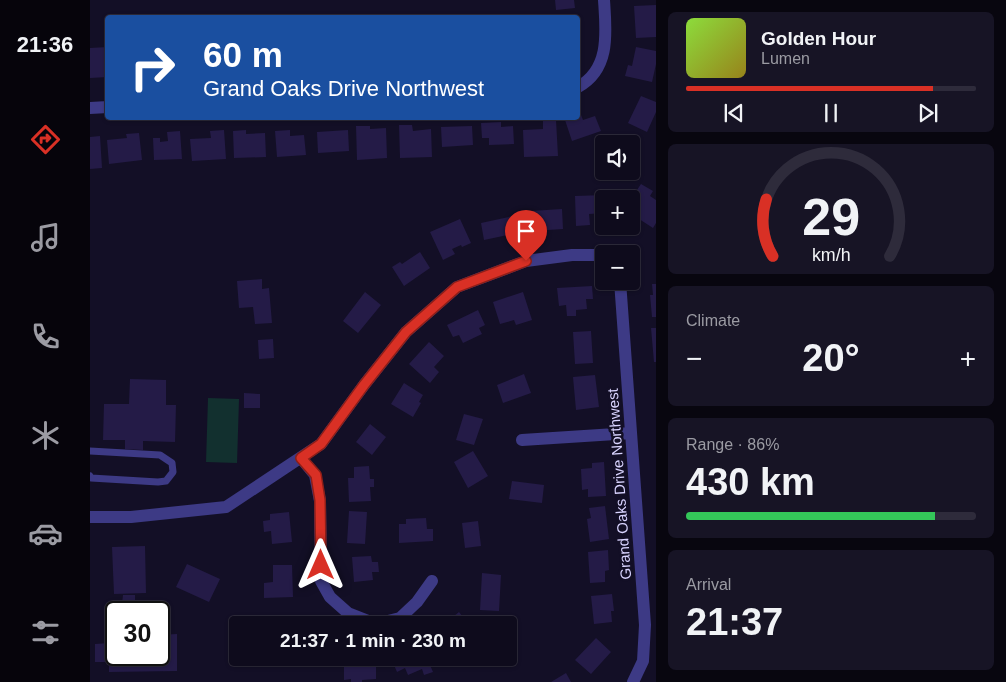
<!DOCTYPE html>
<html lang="en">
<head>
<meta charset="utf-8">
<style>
	body { margin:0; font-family:Arial,sans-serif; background:#171425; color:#f1f3f6; height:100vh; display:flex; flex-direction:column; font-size:19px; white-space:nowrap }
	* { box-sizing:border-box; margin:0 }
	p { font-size:16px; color:#9b9ba3 }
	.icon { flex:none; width:28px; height:28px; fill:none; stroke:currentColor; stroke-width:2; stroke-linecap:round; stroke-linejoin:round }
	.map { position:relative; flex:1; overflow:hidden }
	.sheet { display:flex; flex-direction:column; gap:12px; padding:12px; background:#08060f; width:350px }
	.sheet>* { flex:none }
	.banner { position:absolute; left:15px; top:15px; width:475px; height:105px; border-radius:5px; box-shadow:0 1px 4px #0004,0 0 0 1px #2e2b3b; background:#1a4fa0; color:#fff; overflow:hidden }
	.buttons { position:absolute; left:505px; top:135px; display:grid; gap:10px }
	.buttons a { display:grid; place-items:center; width:45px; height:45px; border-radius:5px; background:#0e0b1c; box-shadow:0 1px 4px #0004,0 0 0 1px #2e2b3b; font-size:25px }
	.speed { position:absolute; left:15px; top:601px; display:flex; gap:10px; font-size:25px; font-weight:700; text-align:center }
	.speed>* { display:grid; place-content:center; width:65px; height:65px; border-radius:50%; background:#0e0b1c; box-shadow:0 1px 4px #0004,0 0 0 1px #2e2b3b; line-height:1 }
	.speed .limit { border:2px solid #111; border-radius:8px; background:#fff; color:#111 }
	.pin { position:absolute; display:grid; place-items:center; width:42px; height:42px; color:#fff; margin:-51px -21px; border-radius:50% 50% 50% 0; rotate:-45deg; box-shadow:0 0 5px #0007 }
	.pin .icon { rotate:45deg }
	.me { position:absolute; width:55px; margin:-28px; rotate:0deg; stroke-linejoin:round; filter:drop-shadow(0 0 4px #0008) }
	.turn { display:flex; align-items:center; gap:18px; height:105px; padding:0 15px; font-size:22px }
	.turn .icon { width:65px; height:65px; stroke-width:2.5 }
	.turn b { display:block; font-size:35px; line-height:42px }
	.big { font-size:38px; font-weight:600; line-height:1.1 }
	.sheet .tile { flex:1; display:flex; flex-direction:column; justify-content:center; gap:8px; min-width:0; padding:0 18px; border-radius:8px; background:#171425 }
	.sheet .dial { align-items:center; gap:0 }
	.dial svg { height:130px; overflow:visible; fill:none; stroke:#2e2b3b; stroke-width:7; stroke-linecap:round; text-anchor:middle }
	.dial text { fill:#f1f3f6; stroke:none }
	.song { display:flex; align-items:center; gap:15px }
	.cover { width:60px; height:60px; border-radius:8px; background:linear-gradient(135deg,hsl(90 70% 55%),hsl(50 70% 35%)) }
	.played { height:5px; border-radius:2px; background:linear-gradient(90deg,#d93025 85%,#2e2b3b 85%) }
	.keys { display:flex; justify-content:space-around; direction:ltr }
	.heat { display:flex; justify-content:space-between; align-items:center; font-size:28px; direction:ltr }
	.charge { height:8px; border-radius:4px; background:linear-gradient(90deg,#34c759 86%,#2e2b3b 0) }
	.trip { position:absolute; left:139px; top:616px; width:288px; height:50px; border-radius:5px; background:#0e0b1c; box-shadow:0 1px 4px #0004,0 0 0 1px #2e2b3b; font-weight:600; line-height:50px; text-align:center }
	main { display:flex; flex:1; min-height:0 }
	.tab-bar { display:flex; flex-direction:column; width:90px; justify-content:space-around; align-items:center; background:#06040b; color:#9b9ba3 }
	.tab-bar .icon { width:35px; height:35px }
	.tab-bar .selected { color:#d93025 }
	.tab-bar b { font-size:22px; color:#f1f3f6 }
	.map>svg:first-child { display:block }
	.green { fill:#12302f }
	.building { fill:#241b47 }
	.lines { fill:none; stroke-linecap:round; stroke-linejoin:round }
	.lane { stroke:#3d3a85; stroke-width:7 }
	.street { stroke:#3d3a85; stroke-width:12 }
	.route-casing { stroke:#8d1f18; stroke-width:12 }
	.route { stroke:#d93025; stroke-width:9 }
	.labels { text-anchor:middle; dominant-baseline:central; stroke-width:5; stroke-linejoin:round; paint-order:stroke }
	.street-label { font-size:15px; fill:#d9d4ff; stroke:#130f26 }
</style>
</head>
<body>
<main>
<nav class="tab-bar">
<b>21:36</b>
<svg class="icon selected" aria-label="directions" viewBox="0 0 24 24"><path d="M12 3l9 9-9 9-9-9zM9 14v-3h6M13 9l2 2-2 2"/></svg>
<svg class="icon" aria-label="music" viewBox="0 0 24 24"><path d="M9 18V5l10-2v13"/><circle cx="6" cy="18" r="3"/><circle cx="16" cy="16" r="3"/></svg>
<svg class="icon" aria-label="phone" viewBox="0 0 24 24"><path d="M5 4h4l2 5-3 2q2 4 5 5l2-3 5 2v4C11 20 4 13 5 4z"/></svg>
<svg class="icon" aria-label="climate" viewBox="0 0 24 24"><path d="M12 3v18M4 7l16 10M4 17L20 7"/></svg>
<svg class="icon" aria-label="car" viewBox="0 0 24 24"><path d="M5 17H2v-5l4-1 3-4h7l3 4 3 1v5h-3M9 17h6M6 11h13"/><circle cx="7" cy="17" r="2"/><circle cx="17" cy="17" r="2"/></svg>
<svg class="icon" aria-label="filters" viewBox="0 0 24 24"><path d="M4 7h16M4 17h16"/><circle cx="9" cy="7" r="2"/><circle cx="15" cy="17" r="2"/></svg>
</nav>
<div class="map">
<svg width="566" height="682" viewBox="0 0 566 682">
	<rect width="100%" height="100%" fill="#130f26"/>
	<path class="green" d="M118,398L149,399L147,463L116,462Z"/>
	<path class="building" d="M465,0H484L485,8L466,10Z
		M566,5V37L546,38L544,6Z
		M18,47V77L0,78V48Z
		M546,47L566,51V64L562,82L535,76L538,65L542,66Z
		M551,96L566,102V112L557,132L538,123Z
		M491,115L493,120L505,116L511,131L482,141L475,120L488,118V116Z
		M453,120H466L468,156L434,157L433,130L453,129Z
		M411,122V127L423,126L424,144L399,145V138H392L391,123Z
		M309,125H322L323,131L341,129L342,157L310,158Z
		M266,126H280V129L296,128L297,158L267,160Z
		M382,126L383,145L352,147L351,127Z
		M134,130L136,159L102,161L100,139L121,138L120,131Z
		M156,130V134L175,133L176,157L144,158L143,131Z
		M200,130V136L214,135L216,155L187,157L185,131Z
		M258,130L259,151L228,153L227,132Z
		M90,131L92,159L64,160L63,138H70V142L78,141L77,132Z
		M49,133L52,160L19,164L17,140L37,138L36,134Z
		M10,136L12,168L0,169V137Z
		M551,184L563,191L560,196L566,200V223L563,228L546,217L544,219L541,217V199Z
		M515,195L514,213L499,214L500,225L486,226L485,196Z
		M472,209L473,229L443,231L441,211Z
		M423,216L427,233L394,240L391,223Z
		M370,219L381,243L372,247L371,245L362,249L365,254L353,260L340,232Z
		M330,252L340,268L314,286L302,267L310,262L312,264Z
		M172,279V289L179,288L182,323L165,324L163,307L149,308L147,281Z
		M562,284H566V317H562L560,295H563Z
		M502,286L503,299H496L497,309L486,310V316H477L476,305L469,306L467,288Z
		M275,292L291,305L268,333L253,321Z
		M433,292L442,320L426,325L424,320L410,324L403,302Z
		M388,310L395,325L389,328L392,334L373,343L369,335L363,337L357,325Z
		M561,328H566V362H564Z
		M501,331L503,363L485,364L483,332Z
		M183,339L184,358L169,359L168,340Z
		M339,342L354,356L344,367L349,372L340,383L319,364Z
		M434,374L441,393L413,403L407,385Z
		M505,375L509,407L486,410L483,377Z
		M40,379L76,380V405H86L85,442L53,441V450L35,449V440H13L14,404H39Z
		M314,383L333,395L329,402L331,403L323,417L301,404Z
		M154,393L170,394V408H154Z
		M374,414L393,419L384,445L366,440Z
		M280,424L296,437L282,455L266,442Z
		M383,451L398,476L378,488L364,462Z
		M514,462L516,496L498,497V489L492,490L491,469L502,468V463Z
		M279,466L280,479H284V487H280L281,501L259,502L258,478H264V467Z
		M422,481L454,485L452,503L419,499Z
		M515,506L519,539L500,542L497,519L501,518L499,508Z
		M259,511L277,512L275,544L257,543Z
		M199,512L202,542L182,544L181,531L174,532L173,521L180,520V514Z
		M336,518L337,529H343V541L309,543V524H316V519Z
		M388,521L391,546L375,548L372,523Z
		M55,546L56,593L24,594L22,547Z
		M518,550L519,570L515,571V582L500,583L498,552Z
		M281,556L282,562H288L289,572H282L283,580L264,582L262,557Z
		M97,564L130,579L119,602L86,587Z
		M183,565H202L203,597L174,598V583L183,582Z
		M392,573L411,575L409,611L390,610Z
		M522,594L524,611H521L522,622L504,624L501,596Z
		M33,595H45V604H32Z
		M369,612L379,625H353Z
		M216,617L224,625H208Z
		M87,634V671L19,672V662H5V644L20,643V636L26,635V655H69V635Z
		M506,638L521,652L501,674L485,660Z
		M254,658H286V679L272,680V682H261V679L254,680Z
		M301,658H337L343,672L334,675L332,669L318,675L315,668L307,672Z
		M476,673L481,682H461Z"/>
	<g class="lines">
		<path class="lane" d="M0,451L70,455L82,463L83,472L76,481L68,482L1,478L0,476"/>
		<path class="street" d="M488,87C521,69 516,31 514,0
			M0,108L18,107
			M530,281L555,625L553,661L543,682
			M432,440L541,433
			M211,458L225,475L230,501L231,581L240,597L258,613L286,624L310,618L327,602L342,581
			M0,517H41L136,507L231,444L274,385L316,332L367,287L436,261L482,255H514"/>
	</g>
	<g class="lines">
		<defs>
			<path id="route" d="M231,565L230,500L226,475L211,458L231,444L274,385L316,332L367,287L436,261"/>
		</defs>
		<use href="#route" class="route-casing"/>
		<use href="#route" class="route"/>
	</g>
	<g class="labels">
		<g class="street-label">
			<text transform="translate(529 484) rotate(-94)">Grand Oaks Drive Northwest</text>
		</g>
	</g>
</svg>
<div class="buttons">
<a><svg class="icon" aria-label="sound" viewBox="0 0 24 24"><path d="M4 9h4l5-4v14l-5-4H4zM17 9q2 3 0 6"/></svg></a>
<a>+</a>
<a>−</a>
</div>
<div class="speed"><div class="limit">30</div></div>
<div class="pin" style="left:436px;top:261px;background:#d93025"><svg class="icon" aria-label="arrive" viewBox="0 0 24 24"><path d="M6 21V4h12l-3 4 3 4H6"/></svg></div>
<svg class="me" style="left:231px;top:565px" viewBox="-20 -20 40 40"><path d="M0-17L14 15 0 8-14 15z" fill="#d93025" stroke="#fff" stroke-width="4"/></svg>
<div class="trip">21:37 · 1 min · 230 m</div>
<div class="banner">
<div class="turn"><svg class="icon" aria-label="right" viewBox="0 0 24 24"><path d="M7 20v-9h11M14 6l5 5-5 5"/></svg><div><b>60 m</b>Grand Oaks Drive Northwest</div></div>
</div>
</div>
<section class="sheet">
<div class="tile">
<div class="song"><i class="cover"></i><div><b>Golden Hour</b><p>Lumen</p></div></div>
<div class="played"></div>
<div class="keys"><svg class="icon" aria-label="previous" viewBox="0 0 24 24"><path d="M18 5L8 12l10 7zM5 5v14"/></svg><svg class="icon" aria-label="pause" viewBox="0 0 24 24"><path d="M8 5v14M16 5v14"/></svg><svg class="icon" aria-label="next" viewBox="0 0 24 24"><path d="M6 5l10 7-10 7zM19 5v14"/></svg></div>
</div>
<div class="tile dial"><svg viewBox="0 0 100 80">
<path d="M14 69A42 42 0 1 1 86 69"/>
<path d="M14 69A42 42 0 0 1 10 34" stroke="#d93025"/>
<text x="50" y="56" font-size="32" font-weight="700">29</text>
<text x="50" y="72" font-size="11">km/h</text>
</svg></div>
<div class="tile"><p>Climate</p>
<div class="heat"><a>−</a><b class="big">20°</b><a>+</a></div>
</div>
<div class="tile"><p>Range · 86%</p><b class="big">430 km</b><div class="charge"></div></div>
<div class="tile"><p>Arrival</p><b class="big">21:37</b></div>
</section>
</main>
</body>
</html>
